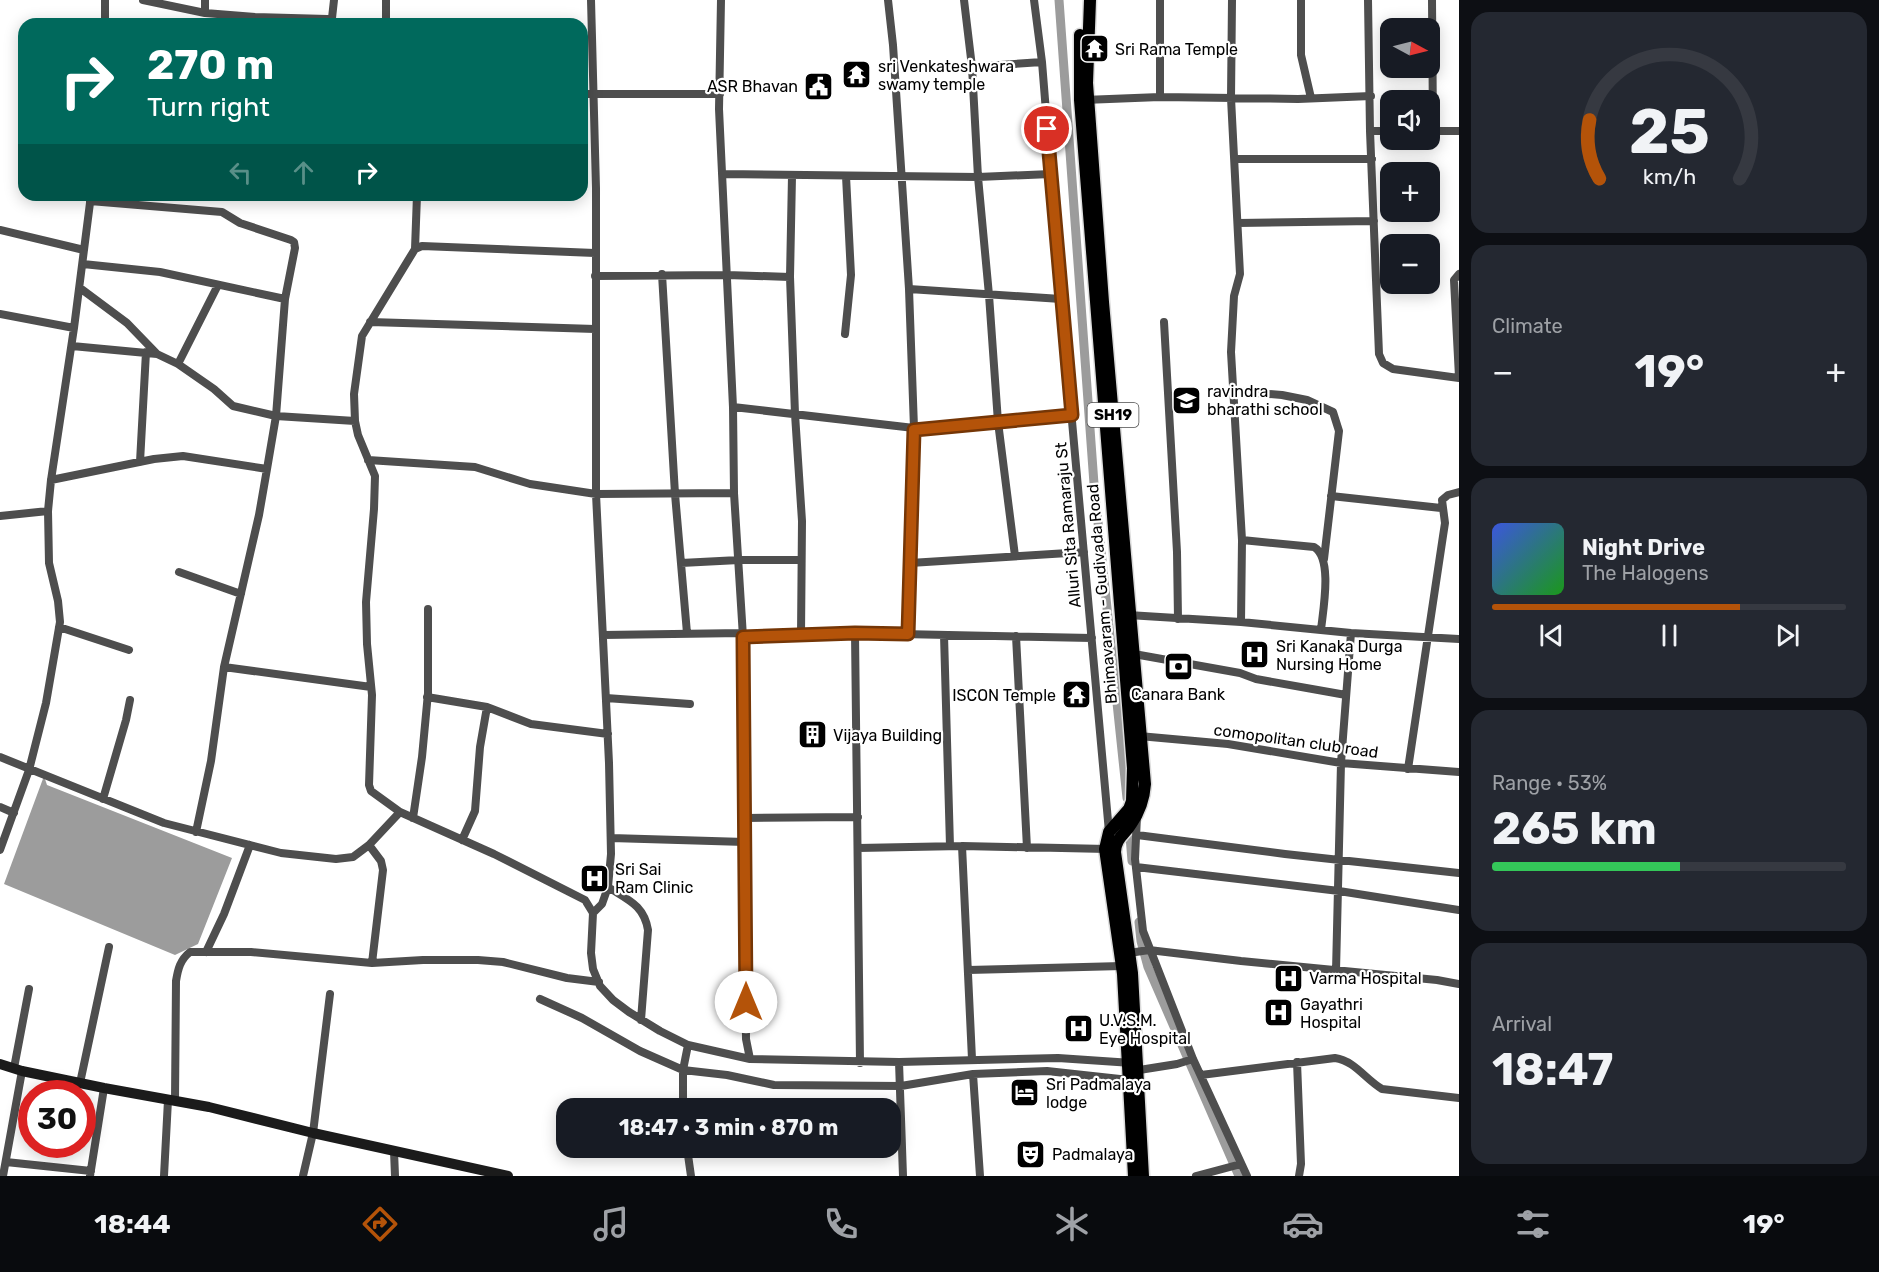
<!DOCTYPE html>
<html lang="en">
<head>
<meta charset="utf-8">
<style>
	body { margin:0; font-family:Rubik,sans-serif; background:#242831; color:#f1f3f6; height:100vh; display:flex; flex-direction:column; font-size:22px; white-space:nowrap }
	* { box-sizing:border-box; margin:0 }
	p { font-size:20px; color:#9ea1a6 }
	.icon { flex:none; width:33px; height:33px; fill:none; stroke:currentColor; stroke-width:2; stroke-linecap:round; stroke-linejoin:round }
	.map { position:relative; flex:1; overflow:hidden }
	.details { display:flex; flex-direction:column; gap:12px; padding:12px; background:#0d0f14; width:420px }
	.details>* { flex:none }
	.banner { position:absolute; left:18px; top:18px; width:570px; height:183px; border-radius:18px; box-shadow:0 3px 15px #0003; background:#00695c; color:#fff; overflow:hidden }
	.needle { width:39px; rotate:97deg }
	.fabs { position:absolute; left:1380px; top:18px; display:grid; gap:12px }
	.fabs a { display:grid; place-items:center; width:60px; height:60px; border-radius:12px; background:#171b24; box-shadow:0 3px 15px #0003; font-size:30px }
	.speed { position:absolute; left:18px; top:1080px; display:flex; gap:12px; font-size:30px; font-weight:700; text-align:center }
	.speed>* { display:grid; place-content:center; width:78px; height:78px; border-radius:50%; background:#171b24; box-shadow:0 3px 15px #0003; line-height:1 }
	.speed .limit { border:9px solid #d22; background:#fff; color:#111 }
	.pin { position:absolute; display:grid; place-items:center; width:51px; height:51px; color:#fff; margin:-26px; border:3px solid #fff; border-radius:50%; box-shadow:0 2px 6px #0007 }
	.me { position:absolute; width:66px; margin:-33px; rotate:0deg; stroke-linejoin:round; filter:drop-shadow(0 0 4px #0008) }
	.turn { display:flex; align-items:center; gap:21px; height:126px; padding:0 30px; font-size:27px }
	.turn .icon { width:78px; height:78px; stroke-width:2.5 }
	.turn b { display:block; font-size:42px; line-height:51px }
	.lanes { display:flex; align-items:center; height:57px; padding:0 30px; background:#0003; justify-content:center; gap:30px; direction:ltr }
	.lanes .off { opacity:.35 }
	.big { font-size:45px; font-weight:700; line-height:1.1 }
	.details .card { flex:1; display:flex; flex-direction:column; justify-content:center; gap:9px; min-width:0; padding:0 21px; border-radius:18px; background:#242831 }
	.details .dial { align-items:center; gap:0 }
	.dial svg { height:156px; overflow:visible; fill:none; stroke:#363941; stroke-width:7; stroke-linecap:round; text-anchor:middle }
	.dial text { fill:#f1f3f6; stroke:none }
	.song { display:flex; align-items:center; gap:18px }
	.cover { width:72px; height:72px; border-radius:9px; background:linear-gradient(135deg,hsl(230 70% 55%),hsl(120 70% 35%)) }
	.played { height:6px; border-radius:3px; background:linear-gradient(90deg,#b45309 70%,#363941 70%) }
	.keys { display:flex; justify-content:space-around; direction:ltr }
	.heat { display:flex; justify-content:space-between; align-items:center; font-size:33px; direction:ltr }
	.charge { height:9px; border-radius:4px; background:linear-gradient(90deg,#34c759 53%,#363941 0) }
	.trip { position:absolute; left:556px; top:1098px; width:345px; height:60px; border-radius:18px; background:#171b24; box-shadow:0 3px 15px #0003; font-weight:700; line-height:60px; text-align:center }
	.tab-bar { display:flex; height:96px; justify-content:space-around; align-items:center; background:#090b0e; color:#9ea1a6 }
	.tab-bar .icon { width:42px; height:42px }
	.tab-bar .on { color:#b45309 }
	.tab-bar b { font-size:27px; color:#f1f3f6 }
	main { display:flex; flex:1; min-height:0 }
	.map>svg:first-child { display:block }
	.water { fill:#9c9c9c }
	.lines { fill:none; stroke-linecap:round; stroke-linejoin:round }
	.canal { stroke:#9c9c9c; stroke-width:9 }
	.primary-casing { stroke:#dbdbdb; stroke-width:15 }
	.minor { stroke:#4e4e4e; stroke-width:8 }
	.secondary { stroke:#1b1b1b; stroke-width:10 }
	.primary { stroke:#000; stroke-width:12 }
	.route-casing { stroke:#753606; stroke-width:15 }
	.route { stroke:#b45309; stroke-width:10 }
	.labels { text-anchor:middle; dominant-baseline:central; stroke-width:4.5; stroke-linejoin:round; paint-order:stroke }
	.shield { fill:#fff; stroke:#4c4c4c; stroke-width:1.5 }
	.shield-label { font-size:15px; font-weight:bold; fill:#000 }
	.poi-label { font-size:16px; fill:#000; stroke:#fff; text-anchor:start }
	.street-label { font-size:16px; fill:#000; stroke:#fff }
</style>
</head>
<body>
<main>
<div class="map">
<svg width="1459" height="1176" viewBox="0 0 1459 1176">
	<rect width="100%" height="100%" fill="#fff"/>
	<path class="water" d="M44,776L47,785L232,858L198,944L175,955L4,884Z"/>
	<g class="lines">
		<path class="canal" d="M1059,0L1094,484L1127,798
			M1129,824L1132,861
			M1139,922L1141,941L1148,967L1239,1176"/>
		<defs>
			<path id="primary" d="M1090,0L1087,83L1103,302L1145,784C1144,799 1140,811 1131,824C1124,836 1116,837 1115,852L1132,973L1143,1176
				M1080,35V100L1133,768L1132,801L1129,809L1109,832L1105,849L1123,974L1134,1176"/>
		</defs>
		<use href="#primary" class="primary-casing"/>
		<path class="minor" d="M143,0L205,13L255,17L327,19L332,18L334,0
			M386,0V24
			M591,0L596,188V494L609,763L611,854L608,887L602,904L593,913
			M721,0L719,109L733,407L734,493L743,637L746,1039L750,1059
			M964,0L972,67L978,177L989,295L998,422L1015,556
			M1034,0L1042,62L1061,299L1109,832
			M1160,0V97
			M1232,0L1231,98L1240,274L1234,296L1231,352L1242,540L1241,622
			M1301,0V55L1311,98
			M1368,0L1370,131L1379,354L1383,363L1393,369L1459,378
			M1432,0L1433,131
			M205,13V0
			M105,24V0
			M972,67L1042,62
			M582,94H720
			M1084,100L1160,97L1298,99L1371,96
			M1370,131H1390
			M1431,131H1459
			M1236,159H1372
			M722,174L978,177L1051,174
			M792,176L790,277L795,414L802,521L801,635
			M417,195L415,249L362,336L354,394L355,421L358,435L375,476L374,509L366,602L367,644L372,695L369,785L371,791L400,812L494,854L585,900L593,913L591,953L593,969L600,986L613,1000L629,1012L660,1031L688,1045L750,1059L899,1062L1058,1058L1132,1063
			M90,201L222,212L240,223L291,240L294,242L295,248L285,299
			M1238,223L1374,221
			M0,230L84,250
			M415,249L422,246L595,253
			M83,264L160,272L285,299L276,416L267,469L259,515L224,667L211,761L196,832
			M662,274L675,494L687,633
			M1459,274L1454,280L1459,377
			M595,276L727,275L790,277
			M80,288L127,323L157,354
			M909,289L1061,299
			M0,314L74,328
			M370,322L595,329
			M1164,322L1177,552L1178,619
			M845,334L851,275L846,176
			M72,346L157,354L178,364L214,389L233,406L276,416L355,421
			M178,364L218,285
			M1233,391L1282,395L1307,400L1333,412L1339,431L1324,559
			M733,407L914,428L909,289L893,45L888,0
			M914,430L1072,415
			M368,460L475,467L530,484L596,494L734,493
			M140,462L146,352
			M51,480L154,459L183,456L267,469
			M1331,496L1441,508
			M0,516L48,511
			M1242,540L1314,547C1333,558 1323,610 1321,630
			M681,563L739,560H801
			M910,563L1084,552
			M179,572L241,594
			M1128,615L1241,622L1351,633L1459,639
			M59,627L129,650
			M855,633L860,1063
			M908,634L914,428
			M603,635L743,633
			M944,635L950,846
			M1016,636L1027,848
			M743,637L855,633L1092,638
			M1134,654L1240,673L1256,679L1346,695
			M224,667L371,687
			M427,697L487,707L531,724L608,734
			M606,698L690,704
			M1139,736L1228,744L1341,763L1459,772
			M0,757L164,823L281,853L336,859L353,857L369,845L400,812
			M1408,769L1443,536L1445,523L1442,500L1448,495L1459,492
			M103,799L126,720L130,700
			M0,807L14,813
			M1137,816L1135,859L1143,931L1193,1059L1247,1176
			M413,818L422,757L428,693V609
			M745,818L858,817
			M1137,835L1285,854L1459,873
			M611,838L745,842
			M462,840L475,811L480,747L487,707
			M369,845L381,861L383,870L372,963
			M858,848L962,846
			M0,850L29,770L46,703L60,622L58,601L49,563L48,511L51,480L74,328L91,195
			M1136,867L1339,891L1459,910
			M608,887C628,900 644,905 648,930L641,1020
			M206,952L224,914L250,845
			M1129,953L1149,950L1241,961L1437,980L1459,984
			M968,970L1122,966
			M1336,971L1341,763L1351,633
			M540,999L582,1018L640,1051L683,1070L727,1075L774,1085L901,1086L973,1074L1047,1071L1129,1080
			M972,1059L962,846L1107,849
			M899,1062L903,1176
			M1297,1062L1301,1164L1299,1176
			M14,1068L29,989
			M1133,1071L1177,1064L1193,1059
			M973,1074L980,1176
			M1201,1075L1335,1058C1355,1061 1365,1079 1382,1089L1459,1098
			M80,1083L109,947
			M175,1101L176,981C178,969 180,960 190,952H251L372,963L423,960H478L503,962L567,978L599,982
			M683,1108V1070L688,1045
			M687,1148L691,1176
			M394,1151L395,1176
			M6,1162L91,1171
			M3,1176L22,1071
			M90,1176L104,1088
			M164,1176L168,1100
			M303,1176L313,1133L330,994
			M1196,1176L1241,1164"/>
		<path class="secondary" d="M0,1064L22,1071L104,1088L209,1107L313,1133L508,1176"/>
		<use href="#primary" class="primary"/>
	</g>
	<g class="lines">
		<defs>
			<path id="route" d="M746,1002L743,637L855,633L908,634L914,430L1072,415L1047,129"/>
		</defs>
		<use href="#route" class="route-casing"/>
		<use href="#route" class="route"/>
	</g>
	<defs>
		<symbol id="temple-square" viewBox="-11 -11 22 22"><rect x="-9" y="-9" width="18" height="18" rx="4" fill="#000" stroke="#fff"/><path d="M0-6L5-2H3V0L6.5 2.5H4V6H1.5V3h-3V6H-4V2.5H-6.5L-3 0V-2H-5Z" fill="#fff"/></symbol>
		<symbol id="civic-square" viewBox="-11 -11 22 22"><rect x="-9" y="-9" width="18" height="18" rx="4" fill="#000" stroke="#fff"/><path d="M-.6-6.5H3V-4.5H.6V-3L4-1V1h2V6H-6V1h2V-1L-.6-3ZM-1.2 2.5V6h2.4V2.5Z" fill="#fff"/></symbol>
		<symbol id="school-square" viewBox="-11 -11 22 22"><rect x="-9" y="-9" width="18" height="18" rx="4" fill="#000" stroke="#fff"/><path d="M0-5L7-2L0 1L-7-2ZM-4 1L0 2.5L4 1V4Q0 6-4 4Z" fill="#fff"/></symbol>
		<symbol id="hospital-square" viewBox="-11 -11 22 22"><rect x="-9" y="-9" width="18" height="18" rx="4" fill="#000" stroke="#fff"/><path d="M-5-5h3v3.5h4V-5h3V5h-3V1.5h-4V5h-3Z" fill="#fff"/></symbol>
		<symbol id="bank-square" viewBox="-11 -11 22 22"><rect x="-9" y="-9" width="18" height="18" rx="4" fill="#000" stroke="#fff"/><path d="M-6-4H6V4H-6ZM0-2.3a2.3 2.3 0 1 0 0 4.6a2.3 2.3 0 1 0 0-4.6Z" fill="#fff"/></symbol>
		<symbol id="building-square" viewBox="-11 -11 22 22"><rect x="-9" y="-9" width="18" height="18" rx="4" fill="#000" stroke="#fff"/><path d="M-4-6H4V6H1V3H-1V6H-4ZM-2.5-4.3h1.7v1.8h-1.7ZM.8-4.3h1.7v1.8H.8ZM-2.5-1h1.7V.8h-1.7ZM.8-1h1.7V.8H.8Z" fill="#fff"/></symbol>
		<symbol id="hotel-square" viewBox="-11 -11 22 22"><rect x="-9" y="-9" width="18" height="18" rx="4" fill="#000" stroke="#fff"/><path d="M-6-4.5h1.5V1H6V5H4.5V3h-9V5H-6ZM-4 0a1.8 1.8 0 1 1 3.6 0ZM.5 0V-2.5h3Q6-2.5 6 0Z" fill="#fff"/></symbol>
		<symbol id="theatre-square" viewBox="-11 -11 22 22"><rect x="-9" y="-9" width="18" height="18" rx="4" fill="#000" stroke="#fff"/><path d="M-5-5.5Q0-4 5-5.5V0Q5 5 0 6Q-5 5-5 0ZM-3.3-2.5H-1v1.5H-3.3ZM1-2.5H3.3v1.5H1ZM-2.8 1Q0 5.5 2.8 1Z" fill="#fff"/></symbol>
	</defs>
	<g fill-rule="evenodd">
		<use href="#temple-square" x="1078" y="32" width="33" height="33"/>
		<use href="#temple-square" x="840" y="58" width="33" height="33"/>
		<use href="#civic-square" x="802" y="70" width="33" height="33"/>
		<use href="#school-square" x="1170" y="384" width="33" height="33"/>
		<use href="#hospital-square" x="1238" y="638" width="33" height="33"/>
		<use href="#bank-square" x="1162" y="650" width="33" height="33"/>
		<use href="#temple-square" x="1060" y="678" width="33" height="33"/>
		<use href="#building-square" x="796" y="718" width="33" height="33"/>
		<use href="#hospital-square" x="578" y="862" width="33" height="33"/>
		<use href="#hospital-square" x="1272" y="962" width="33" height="33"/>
		<use href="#hospital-square" x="1262" y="996" width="33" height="33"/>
		<use href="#hospital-square" x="1062" y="1012" width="33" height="33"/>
		<use href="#hotel-square" x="1008" y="1076" width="33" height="33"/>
		<use href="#theatre-square" x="1014" y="1138" width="33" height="33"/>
	</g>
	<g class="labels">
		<rect class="shield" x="1087.5" y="403" width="51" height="24" rx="4.5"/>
		<g class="shield-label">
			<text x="1113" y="415">SH19</text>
		</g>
		<g class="poi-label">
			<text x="1115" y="49">Sri Rama Temple</text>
			<text x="878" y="66">sri Venkateshwara<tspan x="878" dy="18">swamy temple</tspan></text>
			<text x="798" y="86" text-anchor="end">ASR Bhavan</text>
			<text x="1207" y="391">ravindra<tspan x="1207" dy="18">bharathi school</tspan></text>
			<text x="1276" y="646">Sri Kanaka Durga<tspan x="1276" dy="18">Nursing Home</tspan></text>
			<text x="1178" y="694" text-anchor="middle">Canara Bank</text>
			<text x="1056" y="695" text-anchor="end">ISCON Temple</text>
			<text x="833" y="735">Vijaya Building</text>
			<text x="615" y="869">Sri Sai<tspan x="615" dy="18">Ram Clinic</tspan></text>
			<text x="1309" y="978">Varma Hospital</text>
			<text x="1300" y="1004">Gayathri<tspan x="1300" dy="18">Hospital</tspan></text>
			<text x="1099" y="1020">U.V.S.M.<tspan x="1099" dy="18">Eye Hospital</tspan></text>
			<text x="1046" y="1084">Sri Padmalaya<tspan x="1046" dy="18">lodge</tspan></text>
			<text x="1052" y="1154">Padmalaya</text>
		</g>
		<g class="street-label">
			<text transform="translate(1068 525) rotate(-95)">Alluri Sita Ramaraju St</text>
			<text transform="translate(1102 594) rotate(-95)">Bhimavaram - Gudivada Road</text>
			<text transform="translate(1296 741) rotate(8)">comopolitan club road</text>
		</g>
	</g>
</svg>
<div class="fabs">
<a><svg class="needle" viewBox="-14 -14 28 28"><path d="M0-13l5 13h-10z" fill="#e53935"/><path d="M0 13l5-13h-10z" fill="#9ea1a6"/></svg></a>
<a><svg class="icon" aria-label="sound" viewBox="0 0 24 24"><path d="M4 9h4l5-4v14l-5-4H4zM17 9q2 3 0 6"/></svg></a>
<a>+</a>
<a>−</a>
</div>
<div class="speed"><div class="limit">30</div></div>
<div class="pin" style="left:1047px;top:129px;background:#d93025"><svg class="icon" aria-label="arrive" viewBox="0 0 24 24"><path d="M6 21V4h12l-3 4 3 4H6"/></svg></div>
<svg class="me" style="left:746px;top:1002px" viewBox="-20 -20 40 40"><circle r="19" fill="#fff"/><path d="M0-13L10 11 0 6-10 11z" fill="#b45309"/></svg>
<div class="trip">18:47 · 3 min · 870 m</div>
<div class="banner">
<div class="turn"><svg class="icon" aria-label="right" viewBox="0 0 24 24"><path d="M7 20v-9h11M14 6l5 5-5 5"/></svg><div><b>270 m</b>Turn right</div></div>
<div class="lanes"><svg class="icon off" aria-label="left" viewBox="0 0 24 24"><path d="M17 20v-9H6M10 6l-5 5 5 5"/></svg><svg class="icon off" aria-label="ahead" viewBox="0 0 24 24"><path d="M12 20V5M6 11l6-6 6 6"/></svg><svg class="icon" aria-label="right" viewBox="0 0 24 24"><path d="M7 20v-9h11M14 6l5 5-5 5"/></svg></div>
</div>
</div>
<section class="details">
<div class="card dial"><svg viewBox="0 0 100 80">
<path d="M14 69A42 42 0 1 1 86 69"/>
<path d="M14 69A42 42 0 0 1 9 39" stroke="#b45309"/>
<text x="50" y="56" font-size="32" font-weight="700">25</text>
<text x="50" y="72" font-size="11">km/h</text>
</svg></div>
<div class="card"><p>Climate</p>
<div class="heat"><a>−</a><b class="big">19°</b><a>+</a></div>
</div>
<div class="card">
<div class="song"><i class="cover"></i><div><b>Night Drive</b><p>The Halogens</p></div></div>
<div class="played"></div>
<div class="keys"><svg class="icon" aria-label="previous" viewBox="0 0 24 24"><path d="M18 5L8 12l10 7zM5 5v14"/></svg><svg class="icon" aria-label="pause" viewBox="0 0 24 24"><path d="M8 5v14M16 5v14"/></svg><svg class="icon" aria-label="next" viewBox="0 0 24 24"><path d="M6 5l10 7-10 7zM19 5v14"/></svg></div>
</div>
<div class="card"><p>Range · 53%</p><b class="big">265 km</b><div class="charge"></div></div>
<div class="card"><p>Arrival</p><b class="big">18:47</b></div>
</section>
</main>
<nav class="tab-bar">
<b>18:44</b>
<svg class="icon on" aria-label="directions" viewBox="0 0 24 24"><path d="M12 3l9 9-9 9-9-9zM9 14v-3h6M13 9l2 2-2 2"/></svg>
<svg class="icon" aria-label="music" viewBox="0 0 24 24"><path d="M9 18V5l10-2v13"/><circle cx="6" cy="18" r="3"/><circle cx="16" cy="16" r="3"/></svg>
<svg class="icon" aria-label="phone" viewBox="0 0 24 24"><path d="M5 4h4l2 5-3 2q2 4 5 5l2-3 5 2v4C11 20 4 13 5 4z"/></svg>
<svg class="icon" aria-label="climate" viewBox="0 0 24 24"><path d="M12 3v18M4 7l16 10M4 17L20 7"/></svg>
<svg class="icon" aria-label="car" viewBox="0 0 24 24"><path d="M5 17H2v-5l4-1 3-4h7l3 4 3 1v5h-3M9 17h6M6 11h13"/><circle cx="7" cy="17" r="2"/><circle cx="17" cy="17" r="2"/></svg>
<svg class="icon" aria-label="filters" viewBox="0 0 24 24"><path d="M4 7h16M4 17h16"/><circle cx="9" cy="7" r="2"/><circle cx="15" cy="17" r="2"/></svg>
<b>19°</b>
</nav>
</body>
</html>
